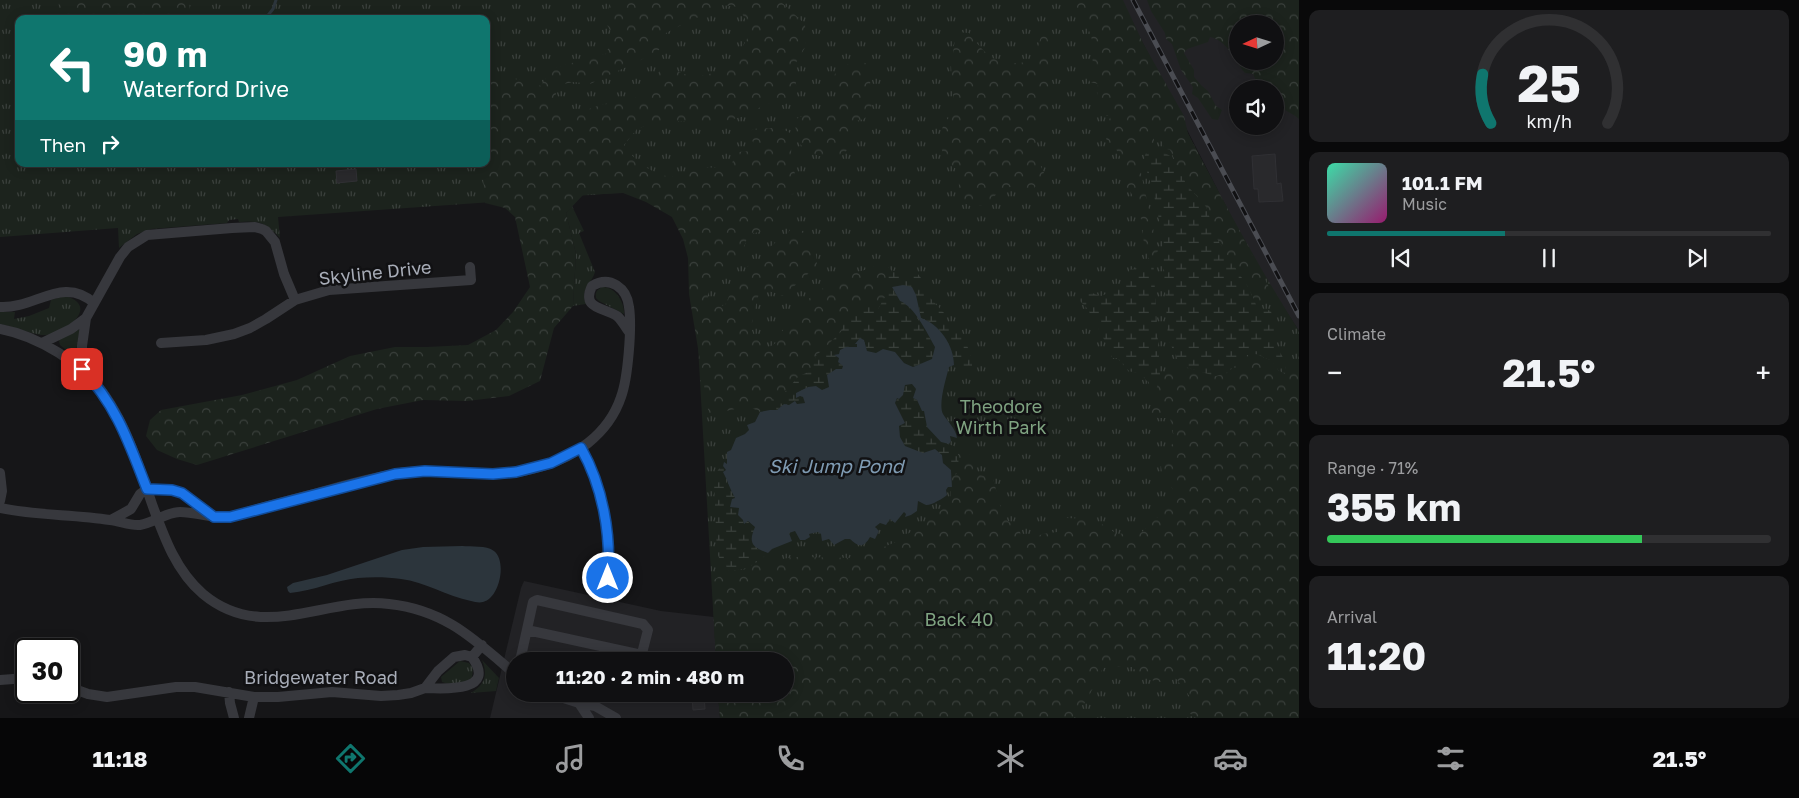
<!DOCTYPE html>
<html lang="en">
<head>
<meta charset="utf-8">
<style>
	body { margin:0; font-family:"Golos Text",sans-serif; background:#1e1e20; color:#f1f3f6; height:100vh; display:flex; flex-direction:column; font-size:19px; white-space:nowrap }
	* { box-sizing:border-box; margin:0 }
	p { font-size:16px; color:#9c9d9f }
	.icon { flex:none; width:28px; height:28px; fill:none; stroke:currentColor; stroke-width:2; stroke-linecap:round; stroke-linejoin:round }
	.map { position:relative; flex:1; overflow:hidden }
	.drawer { display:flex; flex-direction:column; gap:10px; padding:10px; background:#09090a; width:500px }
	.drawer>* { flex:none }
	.hud { position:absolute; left:15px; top:15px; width:475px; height:152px; border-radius:10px; box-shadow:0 2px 12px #0003,0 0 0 1px #303032; background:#0f766e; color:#fff; overflow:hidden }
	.needle { width:32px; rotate:266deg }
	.fabs { position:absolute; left:1229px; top:15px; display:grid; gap:10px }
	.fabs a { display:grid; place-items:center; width:55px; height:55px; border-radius:50%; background:#101012; box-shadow:0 2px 12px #0003,0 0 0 1px #303032; font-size:25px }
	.speed { position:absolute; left:15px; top:638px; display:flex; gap:10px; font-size:25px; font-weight:700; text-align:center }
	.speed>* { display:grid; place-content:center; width:65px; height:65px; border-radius:50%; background:#101012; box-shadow:0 2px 12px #0003,0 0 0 1px #303032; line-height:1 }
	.speed .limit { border:2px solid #111; border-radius:8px; background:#fff; color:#111 }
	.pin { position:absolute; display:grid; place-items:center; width:42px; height:42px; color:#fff; margin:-21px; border-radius:10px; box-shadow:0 2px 8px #0006 }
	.me { position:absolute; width:55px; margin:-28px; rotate:0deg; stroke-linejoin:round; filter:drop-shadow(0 0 4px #0008) }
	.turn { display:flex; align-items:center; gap:18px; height:105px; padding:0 25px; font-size:22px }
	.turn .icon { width:65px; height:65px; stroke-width:2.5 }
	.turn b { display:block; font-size:35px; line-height:42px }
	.then { display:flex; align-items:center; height:48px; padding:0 25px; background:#0003; gap:10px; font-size:19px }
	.big { font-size:38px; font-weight:700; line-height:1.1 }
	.drawer .tile { flex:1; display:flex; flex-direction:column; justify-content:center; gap:8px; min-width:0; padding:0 18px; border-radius:10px; background:#1e1e20 }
	.drawer .dial { align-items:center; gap:0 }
	.dial svg { height:130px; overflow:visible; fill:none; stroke:#303032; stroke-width:7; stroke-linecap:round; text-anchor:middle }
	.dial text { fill:#f1f3f6; stroke:none }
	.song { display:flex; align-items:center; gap:15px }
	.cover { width:60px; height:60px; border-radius:8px; background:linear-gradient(135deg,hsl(160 70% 55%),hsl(320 70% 35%)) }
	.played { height:5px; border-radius:2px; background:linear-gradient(90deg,#0f766e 40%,#303032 40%) }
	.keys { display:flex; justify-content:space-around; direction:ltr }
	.heat { display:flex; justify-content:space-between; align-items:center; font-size:28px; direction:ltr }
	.charge { height:8px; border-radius:4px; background:linear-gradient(90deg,#34c759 71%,#303032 0) }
	.trip { position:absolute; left:506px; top:652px; width:288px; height:50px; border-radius:25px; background:#101012; box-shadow:0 2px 12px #0003,0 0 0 1px #303032; font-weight:700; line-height:50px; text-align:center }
	.dock { display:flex; height:80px; justify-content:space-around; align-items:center; background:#060607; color:#9c9d9f }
	.dock .icon { width:35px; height:35px }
	.dock .on { color:#0f766e }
	.dock b { font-size:22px; color:#f1f3f6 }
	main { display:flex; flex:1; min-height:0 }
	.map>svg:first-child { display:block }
	.built { fill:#222225; fill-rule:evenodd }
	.grass { fill:url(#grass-tufts); fill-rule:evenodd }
	.forest { fill:url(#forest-crowns); fill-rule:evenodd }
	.wetland { fill:url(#wetland-marsh) }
	.water { fill:#2c353c }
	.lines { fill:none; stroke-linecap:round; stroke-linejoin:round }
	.stream { stroke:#2c353c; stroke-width:3 }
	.building { fill:#29292c; stroke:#303034 }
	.minor { stroke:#37383d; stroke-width:10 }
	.rail-casing { stroke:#4a4c52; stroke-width:5 }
	.rail { stroke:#111113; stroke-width:3; stroke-dasharray:9; stroke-linecap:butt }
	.route-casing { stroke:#114b97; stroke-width:12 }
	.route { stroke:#1a73e8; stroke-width:9 }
	.labels { text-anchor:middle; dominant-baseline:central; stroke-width:5; stroke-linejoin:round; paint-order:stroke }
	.street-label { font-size:18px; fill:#a8adb8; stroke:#111113 }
	.park-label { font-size:18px; fill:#7fa381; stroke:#111113 }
	.water-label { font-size:19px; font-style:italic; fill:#7f9bb3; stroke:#111113 }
</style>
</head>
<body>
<main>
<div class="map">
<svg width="1299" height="718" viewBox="0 0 1299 718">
	<defs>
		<pattern id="grass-tufts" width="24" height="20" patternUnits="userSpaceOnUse" patternTransform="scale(1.25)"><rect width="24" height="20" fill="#1c231d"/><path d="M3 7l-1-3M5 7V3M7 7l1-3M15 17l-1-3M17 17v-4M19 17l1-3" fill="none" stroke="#3a403c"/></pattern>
		<pattern id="forest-crowns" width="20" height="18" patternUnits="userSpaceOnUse" patternTransform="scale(1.25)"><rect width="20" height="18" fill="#1c231d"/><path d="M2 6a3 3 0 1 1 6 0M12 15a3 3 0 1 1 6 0" fill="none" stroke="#3a403c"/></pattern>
		<pattern id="wetland-marsh" width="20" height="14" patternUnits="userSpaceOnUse" patternTransform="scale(1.25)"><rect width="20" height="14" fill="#1c231d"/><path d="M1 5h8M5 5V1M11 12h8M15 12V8" fill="none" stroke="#3a403c"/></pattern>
	</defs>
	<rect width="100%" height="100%" fill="#161618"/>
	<path class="built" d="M1121,0H1196L1237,43L1238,61L1299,106V331L1266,280L1233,220ZM1238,89H1275V126H1238Z
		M524,581L661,611L714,617L716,661H515V694H718L720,718H490L521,588Z"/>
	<path class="grass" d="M0,0H1121C1177,112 1232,225 1299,331V718H720L718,694H785V661H716L689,188L278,217L280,238C266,223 259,220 239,222L238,219L229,220L227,223L151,229L137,234L119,248L118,228L0,237ZM19,19H486V164H19Z
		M572,206L584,231L579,233L595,272C592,283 579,291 586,304L573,306L576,254L566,213Z
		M602,287C615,286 625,303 624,314L599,301L596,298C595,292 597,290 602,287Z
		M65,296C101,306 65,333 46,335C36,336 12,326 0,324V312H15L14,319L29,316L49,308L51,300Z
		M80,329L76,351L70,353L60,345L59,341L60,339Z
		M482,660L499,678L496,691L471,693C485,685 488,674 482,660Z
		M460,661L469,663L473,668L472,678C465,684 450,685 442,682L441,677Z"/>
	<path class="forest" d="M59,0H189L190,11L183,19H58Z
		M610,0H779L805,24L806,46L794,66L797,93L784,105L766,103L749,115L709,125L690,121H670L650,124L637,129L624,145C634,161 655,177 675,177C683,177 687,172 693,170C704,166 718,168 729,168L738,152L750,151L755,147L750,135L752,130C767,128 781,125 793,135C792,143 790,153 792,161C795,177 798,177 794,194L782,196C774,225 779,228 747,235C746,262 705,272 708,301C715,306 719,308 726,304L729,296L734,291L749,264L765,258C770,240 781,243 790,230L804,231C813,248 816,245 817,266L783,296C761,287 758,289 755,311C755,315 752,319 752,323C749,334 759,342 768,348L780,340L781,333L787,324L801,310L806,301L816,293L838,278L871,268L882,261L892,271L887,276V294L878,309L841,332L816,356L811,371L799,376L785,392L777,396L760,412L748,406L709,415L689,294L688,258L683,239L672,217L646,202L623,193L583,195L566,213L576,254L573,306L554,328L540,381L509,396L467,401L423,400L377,409L197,465L177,459L157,450L146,436L150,420L161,410L242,395L297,380L350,356L395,347H427L468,345L496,330L513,312L530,287L515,217L505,208L485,203L482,164H486V79L489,77C506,78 524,78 541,86L546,78L557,67L606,54L613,36L606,23ZM721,5L739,7L746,21L747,39L736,58L721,71L701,76L683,74L668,65L660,70L649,89L626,104C609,101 590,106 577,116L561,113L562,106L555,98L558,85L574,82L590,84L639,61L659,50L666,33L693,19L711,13Z
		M1071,0H1123L1143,43L1184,116L1188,134L1270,289L1269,297L1265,303L1255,302L1249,289L1217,239L1206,207L1186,184L1170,150L1164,148L1158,131L1154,133V143L1139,146L1136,150L1158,251L1150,260L1147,256V250L1144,245C1143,227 1140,200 1126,187C1128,171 1121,157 1113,144L1107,143L1106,137L1108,130L1105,126L1110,118V115L1107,116L1101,110V104L1097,96L1098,84L1090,82L1088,78L1091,73L1090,68L1093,62L1091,53C1098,40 1081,15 1074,2Z
		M1147,0H1299V119C1291,112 1282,110 1275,103V89H1260L1253,74L1245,73C1235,61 1227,40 1210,37L1208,42L1187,49L1184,53L1194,70V77L1202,86L1208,91L1216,106L1222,110L1218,120L1212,119L1198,98L1192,94L1193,87L1181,70L1172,44L1166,39L1165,33L1151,11ZM1238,24H1275V61H1238Z
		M1047,27L1051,96L1049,124L1038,127L1035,154L1044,173L1032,192L1021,194L1013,186L999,191L988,204L972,207L957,199L959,186L958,170L945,162L940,142L943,125L954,111L951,66L956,32L969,33C990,61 998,67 1034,61L1043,29Z
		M857,61L869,64L874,73L870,83L875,100L864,119L856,121L855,131L850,138L848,149L839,159C823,158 801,154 796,135C795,130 796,124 796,119L810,112L825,116L834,115C842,104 847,93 831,87C835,68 839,67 857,61Z
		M1256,354L1272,361L1278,370L1285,373L1286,363L1297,366L1299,370V718H1197L1189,713L1191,698L1174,676L1166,677L1161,682C1149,681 1140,675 1132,667H1113L1103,668L1086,702L1074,712L1073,718H720L718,694H785V661H716L712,581L731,569L743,570L756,564L794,557L858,558L898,541L951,503V476L955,475L959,472L958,454L966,452L974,457L976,474L993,478L1003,517L1009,522L1019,526L1022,542H1028L1042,534L1057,532L1066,518L1094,519L1117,534L1142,532L1164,511L1176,492C1162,479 1159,471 1162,452L1175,442L1170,418H1158L1148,412L1154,399L1160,375L1188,368L1215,376L1227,373L1247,355Z"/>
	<path class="wetland" d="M1152,151L1163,152L1172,157L1179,168L1186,184L1206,207L1217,239L1249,289L1257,307L1271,311L1277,347L1286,363L1285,374L1278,370L1272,361L1256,354L1247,355L1227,373L1215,376L1188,368L1177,358L1168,339L1162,234L1154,195L1144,161L1145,155Z
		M1153,257L1160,375L1156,386H1151L1141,374L1129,371L1117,358H1111V353L1093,318L1086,307L1077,298L1092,293L1101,296L1111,292L1129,276V270L1143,266Z
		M904,270L917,273L925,283L926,291L932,300L944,313L945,319L964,337L972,359V368L964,370L954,365C954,346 939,324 921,318L916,295L903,285L892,287C896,297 904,300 910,309C920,321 927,333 935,347L932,359L913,367L904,363L895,352L876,353L871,350L867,351L864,340L857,344V347L835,356L839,358L843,366L829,387L822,390L808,387L800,393L805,403L797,404L795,401L789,405L784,404L777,410H770L760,412L777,396L785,392L799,376L811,371L816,356L841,332L845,319L869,304L878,309L887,294V276L892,271Z
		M912,384L916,389L913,398L917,400L922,411H924L925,416L941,442L954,446L958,454L959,472L955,475L951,476L946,466L943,463L905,446L900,437L895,403L905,385Z
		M723,466L726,470V482L733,491L744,524L748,521L755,527L757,549L768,553C751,569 728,582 717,553L714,481C715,475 717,469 723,466Z"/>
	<path class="water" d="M903,285L912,287L916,295L921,318C939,324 954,345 954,365L949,367C946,379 938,404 943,414C948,422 956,429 957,438L950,436L951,441L949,444L941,442L927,427L924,411H922L917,400L913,398L916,389L912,384L905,385L903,395L899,399L897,398L895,403L905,423L899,426L900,437L905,446L923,453L935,449L942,455L943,463L951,470L952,487H948L946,490L947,495C944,498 930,506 926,505C923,504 921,502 918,501L917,511L911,515L905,517L906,514L904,512L895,523L890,519L886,525L880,523L875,527L879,531L875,539L870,537C864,548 858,547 850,539H845L834,545L829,539L822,541L821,534L818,532L809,534L810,537L805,540H800L795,531L789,533L792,541L772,549L768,553C752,547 748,543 755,527L748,521L744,524L743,520L738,515L739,508L730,507L732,499L735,498C730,490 728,481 723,472L726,470L723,466L724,462L727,464V452L731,450L736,438L745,434L749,430L747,425L755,422L760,412L770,410H777L784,404L789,405L795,401L797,404L805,403L803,397L800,396L796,398V393L808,387L816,386L822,390L829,387L827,375L836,369H842L843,366L838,362L839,358L834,355L839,354L840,350L846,347H857V344H855L860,338L864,340L867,351L876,353L883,349L895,352L904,363L913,367L932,359L935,347C927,333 915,307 900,301L892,287Z
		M462,546C472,547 486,545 494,551C507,561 500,598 483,602C479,603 475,602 471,601C447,596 425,582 401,579C387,577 372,577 358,578C335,580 314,591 290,593L288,591L287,587L293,583L327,575L402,550L423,547Z"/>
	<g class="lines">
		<path class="stream" d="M265,19L273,9L276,0"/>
	</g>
	<path class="building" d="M1275,154L1277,184L1281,183L1283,201L1259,202L1258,189H1254L1252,156Z
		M356,169L357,181L337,183L336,171Z
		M692,694H704L705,709L693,710Z"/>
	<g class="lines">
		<path class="minor" d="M0,307C35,309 63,275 94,303
			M0,329C22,333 41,342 59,353C67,359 77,364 84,371C120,405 136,457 152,504C164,537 176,571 203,594C263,644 324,596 389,604C445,610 474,639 515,674
			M42,343L71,329L86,318
			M161,343L206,340L234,334L250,328L266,319L295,300L329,290L471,280L470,267
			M82,369V346L86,318L120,257L128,247L147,235L232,228L255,227L262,229L266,231L275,242L284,274L295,300
			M581,448C604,488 614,544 606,589
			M0,473L2,491L0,501
			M0,508C36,516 74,514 110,520C120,521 130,526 140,525C154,523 166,512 180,512C197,512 212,519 230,517C262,507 295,499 328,490C350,484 372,478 394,474C427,468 460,474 493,474C525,474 563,463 588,443C603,431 615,415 621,397C628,378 632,327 629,307C627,288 610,275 592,286C581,309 603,307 617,316C622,320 625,327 629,332
			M111,520L131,509L140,494L147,489L172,490L182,493L213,517
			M527,630L642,655
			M522,658L535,661
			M520,661L533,602L537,600L643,624L648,630L640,661
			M0,680L26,678
			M69,687L88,694L107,697L176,687H195L254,697H278L332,692L381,696L398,695L411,693L425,688L438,671L454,657L465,655L472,657L482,645
			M425,688C446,689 497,692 472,657
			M229,692L230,703L234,718
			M551,694L579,703L595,706L616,718
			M579,703L589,718
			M249,718L254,697"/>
		<defs>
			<path id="rail" d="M1133,0L1299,316"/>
		</defs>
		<use href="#rail" class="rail-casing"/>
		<use href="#rail" class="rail"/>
	</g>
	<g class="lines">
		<defs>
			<path id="route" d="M82,369C117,406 129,443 147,489L172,490L182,493L214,517H230L395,474L425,471L493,474L516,472L551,463L581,448C603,487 611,534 608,578"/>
		</defs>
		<use href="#route" class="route-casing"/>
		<use href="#route" class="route"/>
	</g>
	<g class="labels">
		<g class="street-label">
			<text transform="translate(375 272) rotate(-6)">Skyline Drive</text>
			<text x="321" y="677">Bridgewater Road</text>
		</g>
		<g class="park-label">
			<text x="1001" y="406">Theodore<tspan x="1001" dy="21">Wirth Park</tspan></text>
			<text x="959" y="619">Back 40</text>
		</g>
		<g class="water-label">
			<text x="836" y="465">Ski Jump Pond</text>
		</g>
	</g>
</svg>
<div class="fabs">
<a><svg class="needle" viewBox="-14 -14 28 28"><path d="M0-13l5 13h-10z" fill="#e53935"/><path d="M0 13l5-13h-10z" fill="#9c9d9f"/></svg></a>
<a><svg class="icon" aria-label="sound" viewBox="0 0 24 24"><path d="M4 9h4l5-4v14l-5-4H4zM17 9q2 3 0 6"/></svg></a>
</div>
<div class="speed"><div class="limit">30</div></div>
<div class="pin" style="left:82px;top:369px;background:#d93025"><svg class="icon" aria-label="arrive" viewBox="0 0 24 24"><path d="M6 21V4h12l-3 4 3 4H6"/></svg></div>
<svg class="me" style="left:608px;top:578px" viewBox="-20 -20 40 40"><circle r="17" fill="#1a73e8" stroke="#fff" stroke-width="3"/><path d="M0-11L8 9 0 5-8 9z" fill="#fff"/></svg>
<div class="trip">11:20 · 2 min · 480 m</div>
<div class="hud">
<div class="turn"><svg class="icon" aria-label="left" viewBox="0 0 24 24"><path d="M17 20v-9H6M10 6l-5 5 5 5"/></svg><div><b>90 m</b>Waterford Drive</div></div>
<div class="then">Then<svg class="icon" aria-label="right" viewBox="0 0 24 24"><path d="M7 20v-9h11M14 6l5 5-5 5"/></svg></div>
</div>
</div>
<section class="drawer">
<div class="tile dial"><svg viewBox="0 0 100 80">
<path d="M14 69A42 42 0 1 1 86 69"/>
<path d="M14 69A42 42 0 0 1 9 39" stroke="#0f766e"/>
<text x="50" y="56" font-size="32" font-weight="700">25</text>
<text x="50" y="72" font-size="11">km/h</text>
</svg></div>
<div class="tile">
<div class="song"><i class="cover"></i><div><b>101.1 FM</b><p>Music</p></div></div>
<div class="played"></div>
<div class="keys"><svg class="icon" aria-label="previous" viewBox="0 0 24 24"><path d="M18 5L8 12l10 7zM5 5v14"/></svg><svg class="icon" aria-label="pause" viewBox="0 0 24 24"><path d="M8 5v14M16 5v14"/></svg><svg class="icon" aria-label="next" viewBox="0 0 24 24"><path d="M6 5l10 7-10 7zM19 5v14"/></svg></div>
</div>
<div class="tile"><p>Climate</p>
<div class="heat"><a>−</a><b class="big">21.5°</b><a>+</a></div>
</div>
<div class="tile"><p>Range · 71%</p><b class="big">355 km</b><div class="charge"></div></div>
<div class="tile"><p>Arrival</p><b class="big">11:20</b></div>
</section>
</main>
<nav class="dock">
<b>11:18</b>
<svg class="icon on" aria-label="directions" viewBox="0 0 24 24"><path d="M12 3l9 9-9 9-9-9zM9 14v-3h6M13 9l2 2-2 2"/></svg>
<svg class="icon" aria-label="music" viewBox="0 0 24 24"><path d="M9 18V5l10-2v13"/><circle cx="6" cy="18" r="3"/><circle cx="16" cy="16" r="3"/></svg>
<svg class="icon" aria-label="phone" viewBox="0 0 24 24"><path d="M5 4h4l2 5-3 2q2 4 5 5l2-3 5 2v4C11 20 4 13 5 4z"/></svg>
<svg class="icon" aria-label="climate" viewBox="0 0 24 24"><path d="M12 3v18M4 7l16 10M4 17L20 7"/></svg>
<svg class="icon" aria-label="car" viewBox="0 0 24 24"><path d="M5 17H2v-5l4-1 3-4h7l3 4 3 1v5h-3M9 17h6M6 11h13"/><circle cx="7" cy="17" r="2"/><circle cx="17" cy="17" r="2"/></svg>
<svg class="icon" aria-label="filters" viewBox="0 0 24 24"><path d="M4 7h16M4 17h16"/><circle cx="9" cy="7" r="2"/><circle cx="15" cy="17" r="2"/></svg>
<b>21.5°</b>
</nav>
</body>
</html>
